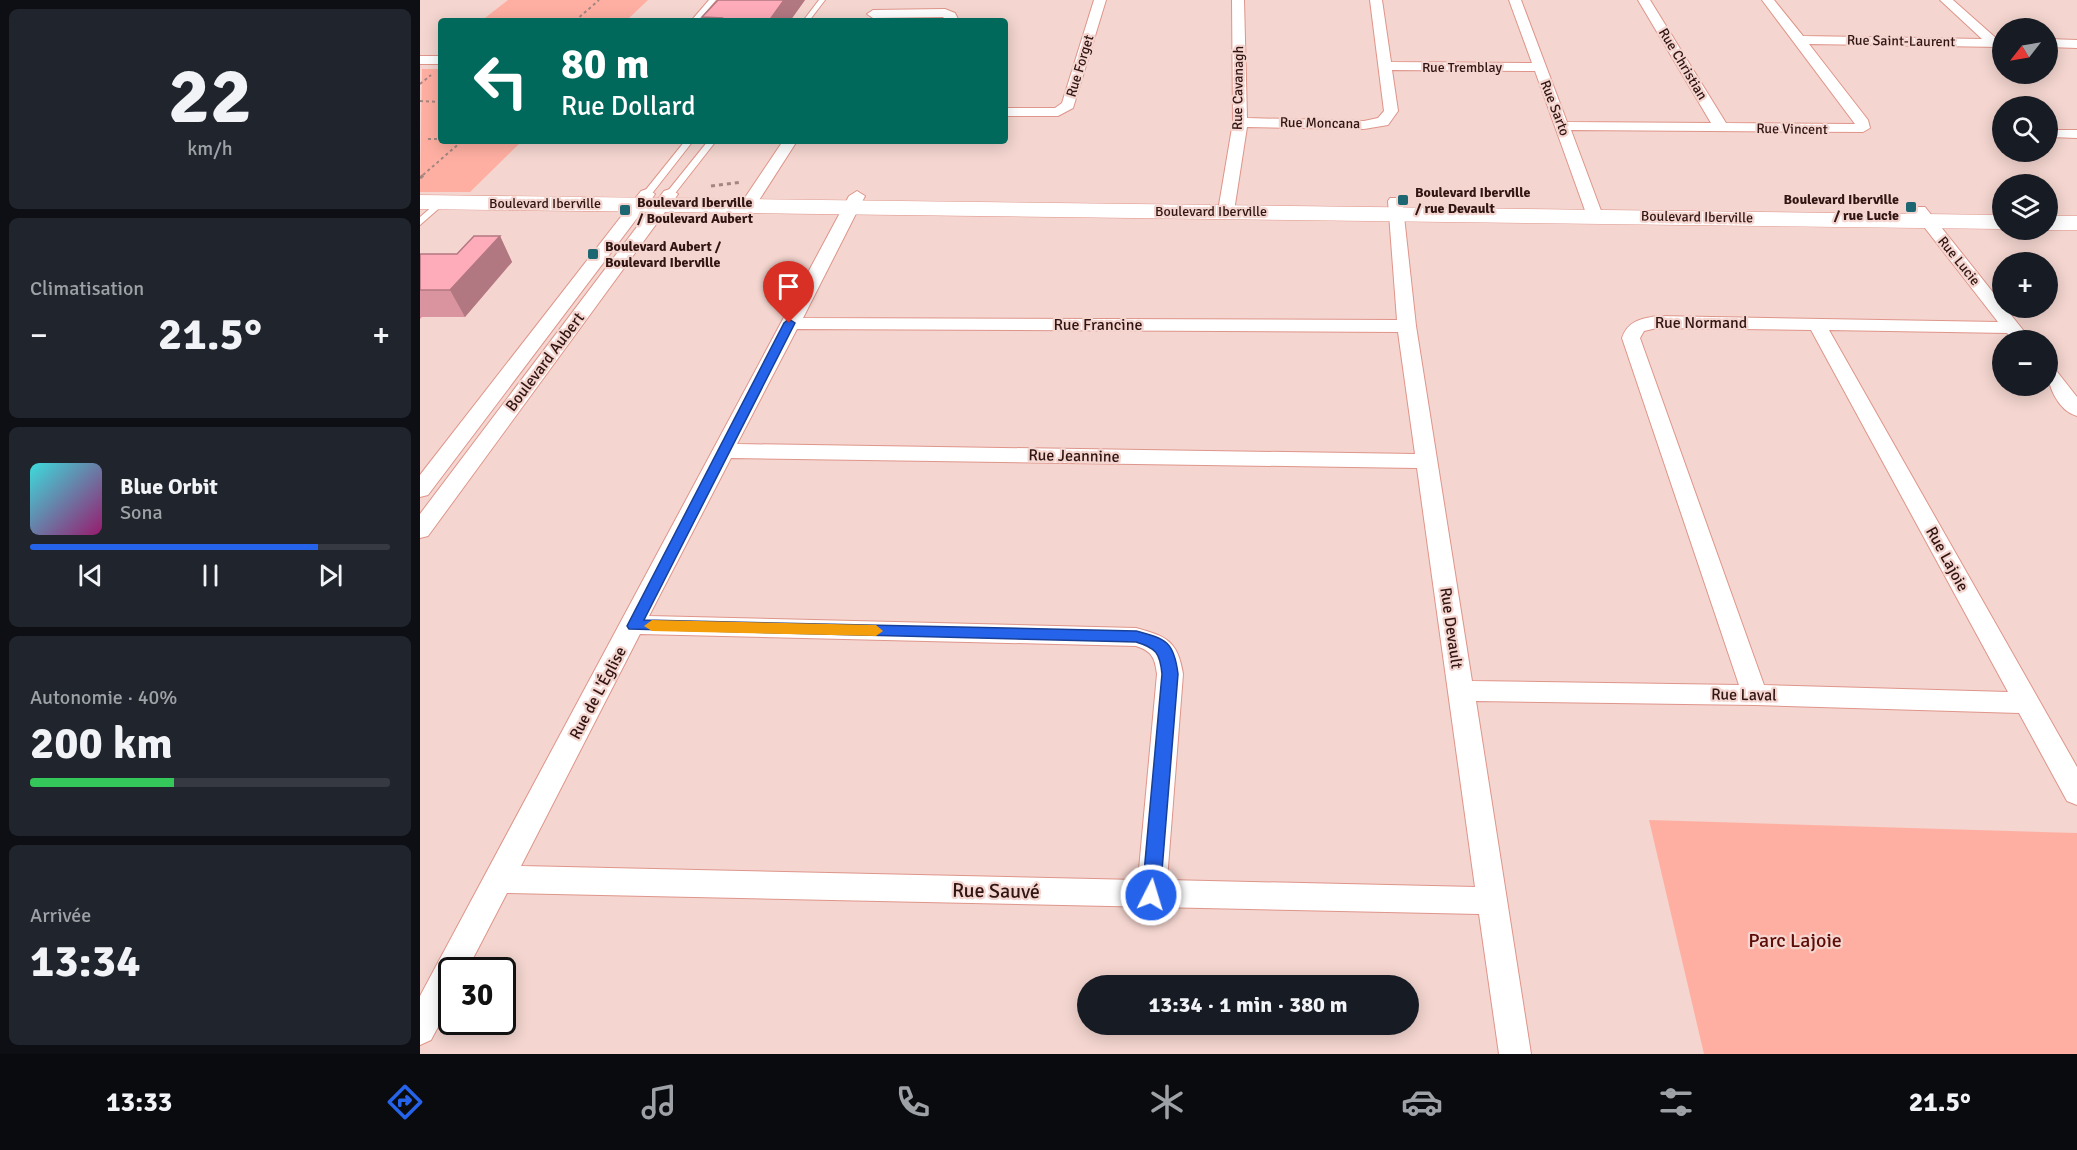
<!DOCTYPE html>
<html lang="fr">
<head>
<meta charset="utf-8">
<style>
	body { margin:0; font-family:Signika,sans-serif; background:#20242c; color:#f1f3f6; height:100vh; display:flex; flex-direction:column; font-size:22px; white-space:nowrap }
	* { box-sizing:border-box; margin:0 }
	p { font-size:20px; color:#9ea1a6 }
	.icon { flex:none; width:33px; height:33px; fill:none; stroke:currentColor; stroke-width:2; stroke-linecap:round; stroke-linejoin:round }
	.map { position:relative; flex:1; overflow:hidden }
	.sheet { display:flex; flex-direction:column; gap:9px; padding:9px; background:#0d0f14; width:420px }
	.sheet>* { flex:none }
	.top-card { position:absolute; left:18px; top:18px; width:570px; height:126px; border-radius:6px; box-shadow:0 3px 15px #0003; background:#00695c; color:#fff; overflow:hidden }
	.needle { width:39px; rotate:239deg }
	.fabs { position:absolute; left:1572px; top:18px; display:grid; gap:12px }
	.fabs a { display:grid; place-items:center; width:66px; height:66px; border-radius:50%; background:#171b24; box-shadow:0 3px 15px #0003; font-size:30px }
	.speed { position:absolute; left:18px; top:957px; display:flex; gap:12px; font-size:30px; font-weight:700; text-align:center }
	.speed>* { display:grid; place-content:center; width:78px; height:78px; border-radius:50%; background:#171b24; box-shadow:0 3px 15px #0003; line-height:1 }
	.speed .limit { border:3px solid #111; border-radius:9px; background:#fff; color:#111 }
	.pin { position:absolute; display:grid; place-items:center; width:51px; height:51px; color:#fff; margin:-62px -26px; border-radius:50% 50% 50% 0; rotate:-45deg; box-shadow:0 0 6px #0007 }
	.pin .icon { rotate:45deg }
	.me { position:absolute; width:66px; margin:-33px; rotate:5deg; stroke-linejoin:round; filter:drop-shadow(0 0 4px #0008) }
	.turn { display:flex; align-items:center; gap:21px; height:126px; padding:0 24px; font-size:27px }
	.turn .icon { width:78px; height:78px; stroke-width:2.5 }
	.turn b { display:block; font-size:42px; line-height:51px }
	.big { font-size:45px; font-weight:800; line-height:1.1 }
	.sheet .card { flex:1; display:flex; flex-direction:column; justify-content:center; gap:9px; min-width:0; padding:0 21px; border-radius:9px; background:#20242c }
	.sheet .dial { align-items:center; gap:0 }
	.dial b { font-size:78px; line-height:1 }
	.song { display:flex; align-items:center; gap:18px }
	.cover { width:72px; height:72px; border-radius:9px; background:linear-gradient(135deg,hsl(180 70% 55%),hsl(320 70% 35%)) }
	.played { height:6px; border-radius:3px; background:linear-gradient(90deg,#2563eb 80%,#363941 80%) }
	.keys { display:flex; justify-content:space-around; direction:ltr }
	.heat { display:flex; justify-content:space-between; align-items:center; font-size:33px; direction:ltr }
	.charge { height:9px; border-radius:4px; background:linear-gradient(90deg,#34c759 40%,#363941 0) }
	.trip { position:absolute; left:657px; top:975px; width:342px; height:60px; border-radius:30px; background:#171b24; box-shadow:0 3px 15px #0003; font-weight:800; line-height:60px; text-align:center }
	.tabs { display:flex; height:96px; justify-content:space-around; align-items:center; background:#090b0e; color:#9ea1a6 }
	.tabs .icon { width:42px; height:42px }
	.tabs .current { color:#2563eb }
	.tabs b { font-size:27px; color:#f1f3f6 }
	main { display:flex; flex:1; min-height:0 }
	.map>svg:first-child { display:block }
	.green { fill:#ffafa2 }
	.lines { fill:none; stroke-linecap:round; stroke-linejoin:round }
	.lane-casing { stroke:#df958a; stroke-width:2 }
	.street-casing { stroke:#df958a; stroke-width:2 }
	.secondary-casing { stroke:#df958a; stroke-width:1 }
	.path-far1 { stroke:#a48681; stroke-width:2; stroke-dasharray:3 3; stroke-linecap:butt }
	.path { stroke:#a48681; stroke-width:3; stroke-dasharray:4 4; stroke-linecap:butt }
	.lane { fill:#fff; fill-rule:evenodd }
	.street { fill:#fff; fill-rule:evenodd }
	.secondary { fill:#fff; fill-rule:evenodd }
	.wall { fill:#da949f }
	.shaded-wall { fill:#b27882 }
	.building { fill:#feacb9; stroke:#b27882; stroke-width:1.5 }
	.route { fill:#2563eb; stroke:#184099; stroke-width:1.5 }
	.slow { fill:#f59e0b }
	.poi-dot { fill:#1c6772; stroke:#f4d5cf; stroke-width:2 }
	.labels { text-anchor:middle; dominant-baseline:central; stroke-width:4.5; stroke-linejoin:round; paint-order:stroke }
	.far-street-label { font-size:14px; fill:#311512; stroke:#f4d5cf }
	.far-poi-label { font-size:14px; font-weight:bold; fill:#311512; stroke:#f4d5cf; text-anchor:start }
	.street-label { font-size:16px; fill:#311512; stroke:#f4d5cf }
	.near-street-label { font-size:20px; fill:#311512; stroke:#f4d5cf }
	.near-park-label { font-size:20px; fill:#5d0b07; stroke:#f4d5cf }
</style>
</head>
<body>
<main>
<section class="sheet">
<div class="card dial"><b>22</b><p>km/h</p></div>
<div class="card"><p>Climatisation</p>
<div class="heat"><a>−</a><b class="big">21.5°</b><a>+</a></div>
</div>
<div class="card">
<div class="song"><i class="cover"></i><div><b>Blue Orbit</b><p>Sona</p></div></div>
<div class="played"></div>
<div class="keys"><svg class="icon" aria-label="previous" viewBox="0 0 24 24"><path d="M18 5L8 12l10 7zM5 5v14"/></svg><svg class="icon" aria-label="pause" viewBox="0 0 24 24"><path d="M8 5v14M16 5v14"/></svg><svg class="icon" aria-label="next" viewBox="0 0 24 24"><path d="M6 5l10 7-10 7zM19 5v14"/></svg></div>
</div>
<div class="card"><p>Autonomie · 40%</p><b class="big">200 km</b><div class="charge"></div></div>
<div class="card"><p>Arrivée</p><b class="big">13:34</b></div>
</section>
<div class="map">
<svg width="1657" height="1054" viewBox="0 0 1657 1054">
	<rect width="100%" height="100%" fill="#f4d5cf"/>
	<path class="green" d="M88,0H228L206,21H61Z
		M2,69H21V141H102L50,192H0Z
		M1229,820L1657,833V1054H1284Z"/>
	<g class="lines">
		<defs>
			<path id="lane" d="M289,0H296L278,21H271Z
				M399,0H405L389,21H383Z
				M265,141H273L230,196H224V192Z
				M288,141H296L253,196H247V192Z
				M21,199L25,202L24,204L0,225V217Z"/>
			<path id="street" d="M674,0H686L653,108L638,116H585V108H635L642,103Z
				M812,0H824L827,118L944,121L958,118L964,111L950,0H962L971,62L1112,63L1089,0H1101L1147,122L1291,123L1218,0H1230L1306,123L1435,124L1342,0H1354L1383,36L1562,39L1520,0H1533L1577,39H1582V47L1389,44L1448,120L1450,128L1443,132L1151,130L1183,216L1175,221L1167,216L1115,71L972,70L978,111L968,125L944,129L827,127L814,211L806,216L798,211L813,122Z
				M525,9L535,13L539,21H527L523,17L453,18L447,14L453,10Z
				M1628,39L1657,40V48L1628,47Z
				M0,56H21V64H0Z
				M1635,130H1657V138L1630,137L1628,134L1630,131Z
				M363,141H377L334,208H322L320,205Z
				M227,189L235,194L233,197L8,495L0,497V475L221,191Z
				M250,189L258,194L256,197L8,536L0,538V514L244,191Z
				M437,191L445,196L383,318L977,320L968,201L970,198H982L996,326L1052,681L1319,685L1202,338C1208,321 1220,319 1237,316L1578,322L1491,210L1493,207H1505L1611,340H1593L1587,333L1409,330L1657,767V805L1647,801L1599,713L1335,705L1056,701L1111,1054H1079L1059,914L87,893L47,970H32V1001L11,1040L0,1045V996L429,196ZM1237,328L1391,330L1588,692L1344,685L1220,338L1224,331ZM377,329L978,332L995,454L317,444ZM311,458L997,468L1055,887L747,880L763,674C758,641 746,636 716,628L229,616ZM220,634L716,646C732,651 735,658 737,674L718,880L101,866Z
				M1628,367L1635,369L1657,397V416C1638,411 1626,384 1628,367Z"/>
			<path id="secondary" d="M0,195L1582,215V229L0,209Z
				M1628,216H1657V230H1625H1628Z"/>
		</defs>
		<use href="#lane" class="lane-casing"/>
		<use href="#street" class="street-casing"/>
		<use href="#secondary" class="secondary-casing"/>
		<path class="path-far1" d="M155,21L179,0
			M0,84L11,75
			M0,101L21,102
			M8,139H21
			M3,175L42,141"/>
		<path class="path" d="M0,178L5,174
			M291,186L322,182"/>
		<use href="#lane" class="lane"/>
		<use href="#street" class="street"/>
		<use href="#secondary" class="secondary"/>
	</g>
	<path class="wall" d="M385,0L370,21H283L282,17Z
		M80,236L92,262L45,317H2L0,319V254H37Z"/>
	<path class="shaded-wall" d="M364,0H385L370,21H349Z
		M80,236L92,262L45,317L30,290Z"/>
	<path class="building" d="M298,0H364L349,21H299L302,18L282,17Z
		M54,236H80L30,290H0V254H37Z"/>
	<path class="route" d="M369,319L375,323L224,620L716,631C746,639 754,641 758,674L740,895L738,901L731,903L725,901L722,895L742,674C740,653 736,648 716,642L209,629L207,626L364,323Z"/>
	<path class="slow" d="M232,620L456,625L463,631L456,636L232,631L224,626Z"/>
	<g class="poi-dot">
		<rect x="977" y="194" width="12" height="12" rx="3"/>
		<rect x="1485" y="201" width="12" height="12" rx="3"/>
		<rect x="199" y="204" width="12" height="12" rx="3"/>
		<rect x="167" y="248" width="12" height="12" rx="3"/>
	</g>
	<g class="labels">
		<g class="far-street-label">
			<text transform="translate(1481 41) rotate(1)">Rue Saint-Laurent</text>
			<text transform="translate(1263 64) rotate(59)">Rue Christian</text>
			<text transform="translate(660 66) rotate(-73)">Rue Forget</text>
			<text x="1042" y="67">Rue Tremblay</text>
			<text transform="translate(818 88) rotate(-89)">Rue Cavanagh</text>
			<text transform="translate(1135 108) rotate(69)">Rue Sarto</text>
			<text transform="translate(900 123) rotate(1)">Rue Moncana</text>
			<text transform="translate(1372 129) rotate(1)">Rue Vincent</text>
			<text x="125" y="203">Boulevard Iberville</text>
			<text x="791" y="211">Boulevard Iberville</text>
			<text transform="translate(1277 217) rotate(1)">Boulevard Iberville</text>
			<text transform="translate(1539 261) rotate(51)">Rue Lucie</text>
		</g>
		<g class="far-poi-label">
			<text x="995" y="192">Boulevard Iberville<tspan x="995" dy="16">/ rue Devault</tspan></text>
			<text x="1479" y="199" text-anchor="end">Boulevard Iberville<tspan x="1479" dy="16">/ rue Lucie</tspan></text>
			<text x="217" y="202">Boulevard Iberville<tspan x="217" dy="16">/ Boulevard Aubert</tspan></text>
			<text x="185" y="246">Boulevard Aubert /<tspan x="185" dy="16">Boulevard Iberville</tspan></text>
		</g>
		<g class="street-label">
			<text x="1281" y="323">Rue Normand</text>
			<text x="678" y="325">Rue Francine</text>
			<text transform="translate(125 362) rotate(-53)">Boulevard Aubert</text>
			<text transform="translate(654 456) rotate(1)">Rue Jeannine</text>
			<text transform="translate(1527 559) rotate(61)">Rue Lajoie</text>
			<text transform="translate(1031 628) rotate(82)">Rue Devault</text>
			<text transform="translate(178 693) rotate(-62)">Rue de L'Église</text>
			<text transform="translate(1324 695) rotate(1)">Rue Laval</text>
		</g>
		<g class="near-street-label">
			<text transform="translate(576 891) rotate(1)">Rue Sauvé</text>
		</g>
		<g class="near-park-label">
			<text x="1375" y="940">Parc Lajoie</text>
		</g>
	</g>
</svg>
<div class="fabs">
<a><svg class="needle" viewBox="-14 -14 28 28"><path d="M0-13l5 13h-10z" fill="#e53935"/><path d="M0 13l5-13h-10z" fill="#9ea1a6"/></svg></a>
<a><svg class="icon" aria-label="search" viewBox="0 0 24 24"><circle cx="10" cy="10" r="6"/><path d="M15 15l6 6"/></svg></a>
<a><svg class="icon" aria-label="layers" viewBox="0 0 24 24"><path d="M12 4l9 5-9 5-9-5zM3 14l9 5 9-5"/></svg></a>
<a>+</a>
<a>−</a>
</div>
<div class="speed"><div class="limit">30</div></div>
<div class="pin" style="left:369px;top:323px;background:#d93025"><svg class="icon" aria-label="arrive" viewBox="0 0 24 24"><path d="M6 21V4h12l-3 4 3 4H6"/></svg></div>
<svg class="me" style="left:731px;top:895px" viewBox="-20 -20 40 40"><circle r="17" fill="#2563eb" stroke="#fff" stroke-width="3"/><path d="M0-11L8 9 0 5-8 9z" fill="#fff"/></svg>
<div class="trip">13:34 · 1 min · 380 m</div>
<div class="top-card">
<div class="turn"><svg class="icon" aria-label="left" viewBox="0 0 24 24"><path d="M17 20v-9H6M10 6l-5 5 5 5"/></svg><div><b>80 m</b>Rue Dollard</div></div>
</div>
</div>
</main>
<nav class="tabs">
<b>13:33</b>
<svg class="icon current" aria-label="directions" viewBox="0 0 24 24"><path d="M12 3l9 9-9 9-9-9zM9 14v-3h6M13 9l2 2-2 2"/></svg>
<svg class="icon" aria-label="music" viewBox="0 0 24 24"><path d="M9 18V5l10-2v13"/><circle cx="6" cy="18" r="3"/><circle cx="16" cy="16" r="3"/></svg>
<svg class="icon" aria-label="phone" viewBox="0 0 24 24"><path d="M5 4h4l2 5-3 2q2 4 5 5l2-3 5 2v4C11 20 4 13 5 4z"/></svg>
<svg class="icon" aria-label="climate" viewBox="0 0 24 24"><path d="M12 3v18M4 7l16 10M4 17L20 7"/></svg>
<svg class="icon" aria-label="car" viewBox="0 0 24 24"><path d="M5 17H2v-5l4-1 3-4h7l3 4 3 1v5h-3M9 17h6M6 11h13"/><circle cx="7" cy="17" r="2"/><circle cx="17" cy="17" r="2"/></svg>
<svg class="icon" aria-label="filters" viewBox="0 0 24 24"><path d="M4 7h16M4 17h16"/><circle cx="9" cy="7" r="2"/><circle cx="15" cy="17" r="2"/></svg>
<b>21.5°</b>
</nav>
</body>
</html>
